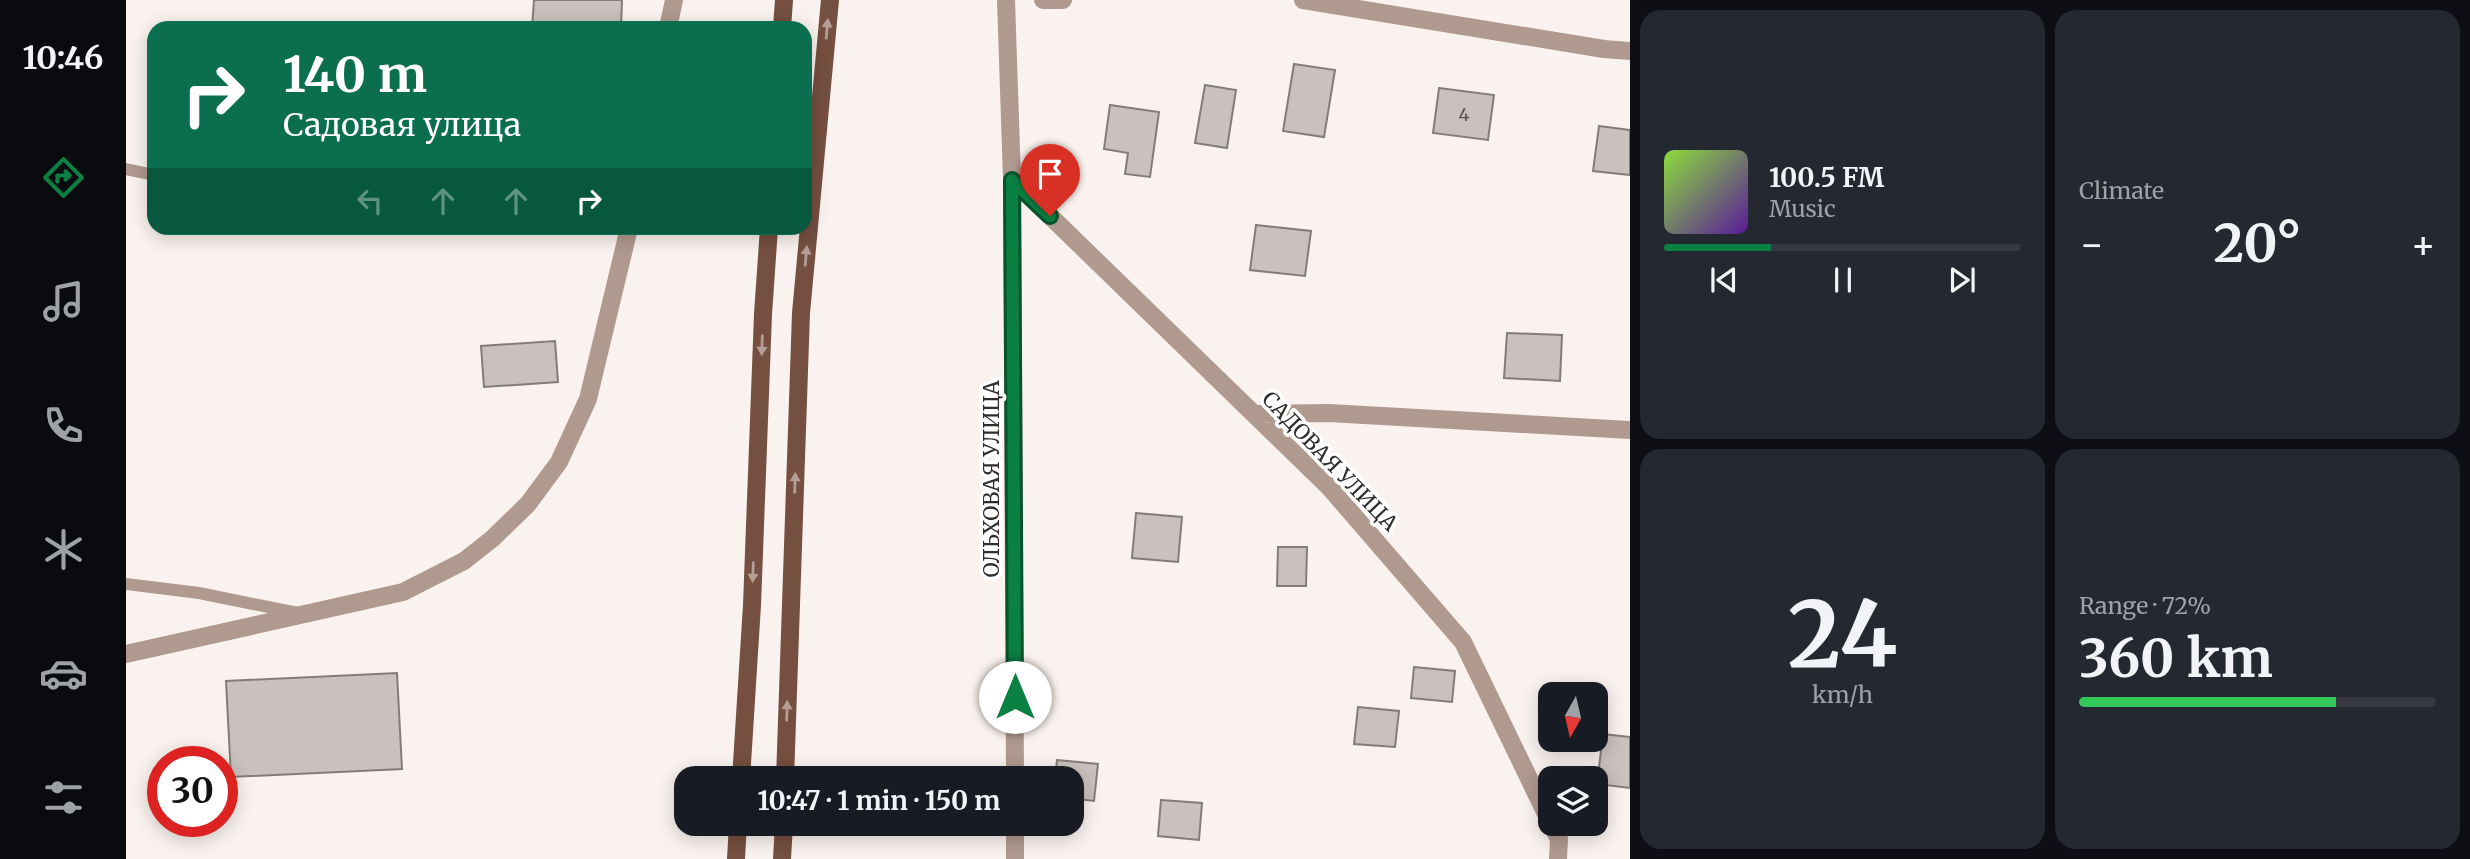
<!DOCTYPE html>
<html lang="en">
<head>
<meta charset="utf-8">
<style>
	body { margin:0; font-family:Merriweather,serif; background:#242831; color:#f1f3f6; height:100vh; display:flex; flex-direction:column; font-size:26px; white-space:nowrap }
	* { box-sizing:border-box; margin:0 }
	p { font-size:23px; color:#9ea1a6 }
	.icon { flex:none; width:38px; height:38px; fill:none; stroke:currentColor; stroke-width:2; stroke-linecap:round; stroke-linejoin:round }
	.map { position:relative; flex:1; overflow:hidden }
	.panel { display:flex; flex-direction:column; gap:10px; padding:10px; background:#0d0f14; width:840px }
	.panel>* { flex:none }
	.banner { position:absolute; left:21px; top:21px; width:665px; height:214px; border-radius:21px; box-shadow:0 4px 18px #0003; background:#0b6e4f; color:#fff; overflow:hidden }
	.needle { width:46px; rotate:188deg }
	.tools { position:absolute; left:1412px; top:682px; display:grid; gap:14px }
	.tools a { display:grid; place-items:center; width:70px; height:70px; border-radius:14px; background:#171b24; box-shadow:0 4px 18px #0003; font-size:35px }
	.speed { position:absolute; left:21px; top:746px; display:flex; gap:14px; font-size:35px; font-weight:700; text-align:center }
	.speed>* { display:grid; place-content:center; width:91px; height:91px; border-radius:50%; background:#171b24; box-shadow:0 4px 18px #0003; line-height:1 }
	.speed .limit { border:10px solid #d22; background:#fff; color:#111 }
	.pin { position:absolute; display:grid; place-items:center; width:60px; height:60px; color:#fff; margin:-72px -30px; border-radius:50% 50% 50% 0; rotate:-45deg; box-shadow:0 0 7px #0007 }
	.pin .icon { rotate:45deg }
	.me { position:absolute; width:77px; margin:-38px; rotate:0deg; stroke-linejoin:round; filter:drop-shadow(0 0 5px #0008) }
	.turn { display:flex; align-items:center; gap:24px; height:147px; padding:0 21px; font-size:32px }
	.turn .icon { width:91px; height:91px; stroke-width:2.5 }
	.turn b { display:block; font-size:49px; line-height:60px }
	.lanes { display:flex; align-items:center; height:66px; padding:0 21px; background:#0003; justify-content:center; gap:35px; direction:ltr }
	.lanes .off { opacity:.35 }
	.big { font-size:52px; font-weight:700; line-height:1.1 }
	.panel .tile { flex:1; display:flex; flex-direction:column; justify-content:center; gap:10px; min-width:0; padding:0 24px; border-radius:21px; background:#242831 }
	.panel .dial { align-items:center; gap:0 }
	.dial b { font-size:91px; line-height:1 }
	.song { display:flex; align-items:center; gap:21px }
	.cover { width:84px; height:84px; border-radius:10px; background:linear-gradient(135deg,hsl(90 70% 55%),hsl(270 70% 35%)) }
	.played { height:7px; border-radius:4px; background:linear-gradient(90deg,#0b8043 30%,#363941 30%) }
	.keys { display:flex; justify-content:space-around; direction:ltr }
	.heat { display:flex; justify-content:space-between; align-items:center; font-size:38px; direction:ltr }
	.charge { height:10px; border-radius:5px; background:linear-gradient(90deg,#34c759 72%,#363941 0) }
	.panel .tiles { flex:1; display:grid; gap:10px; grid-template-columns:repeat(2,1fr) }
	.trip { position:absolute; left:548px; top:766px; width:410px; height:70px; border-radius:21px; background:#171b24; box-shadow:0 4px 18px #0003; font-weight:700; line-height:70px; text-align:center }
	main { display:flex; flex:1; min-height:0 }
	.tab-bar { display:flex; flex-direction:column; width:126px; justify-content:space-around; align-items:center; background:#090b0e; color:#9ea1a6 }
	.tab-bar .icon { width:49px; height:49px }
	.tab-bar .selected { color:#0b8043 }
	.tab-bar b { font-size:32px; color:#f1f3f6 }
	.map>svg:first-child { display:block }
	.building { fill:#c9c1bd; stroke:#847c79; stroke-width:2 }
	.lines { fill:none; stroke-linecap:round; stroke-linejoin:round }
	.lane { stroke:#b0998f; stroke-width:12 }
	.street { stroke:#b0998f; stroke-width:18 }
	.primary { stroke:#754f3f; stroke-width:18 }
	.oneway { fill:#b39e95 }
	.route-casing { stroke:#07532c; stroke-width:18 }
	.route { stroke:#0b8043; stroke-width:12 }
	.labels { text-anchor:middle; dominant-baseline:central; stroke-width:7; stroke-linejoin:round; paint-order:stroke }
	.number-label { font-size:18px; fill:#565250 }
	.street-label { font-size:21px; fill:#302d2b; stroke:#fff }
</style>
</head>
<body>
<main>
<nav class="tab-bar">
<b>10:46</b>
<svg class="icon selected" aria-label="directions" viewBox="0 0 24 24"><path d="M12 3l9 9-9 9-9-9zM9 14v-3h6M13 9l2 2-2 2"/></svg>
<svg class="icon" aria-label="music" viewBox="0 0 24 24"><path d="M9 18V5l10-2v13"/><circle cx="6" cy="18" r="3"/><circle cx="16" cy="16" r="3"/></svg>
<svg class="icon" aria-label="phone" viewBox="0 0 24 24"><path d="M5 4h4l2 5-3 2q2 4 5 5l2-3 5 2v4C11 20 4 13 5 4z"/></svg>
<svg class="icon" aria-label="climate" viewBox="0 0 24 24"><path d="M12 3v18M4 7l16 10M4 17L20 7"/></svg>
<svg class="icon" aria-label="car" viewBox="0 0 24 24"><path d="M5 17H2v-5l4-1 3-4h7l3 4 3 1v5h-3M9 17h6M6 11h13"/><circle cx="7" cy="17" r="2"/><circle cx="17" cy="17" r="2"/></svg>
<svg class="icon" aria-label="filters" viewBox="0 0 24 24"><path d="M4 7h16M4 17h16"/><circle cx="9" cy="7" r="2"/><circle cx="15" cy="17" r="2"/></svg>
</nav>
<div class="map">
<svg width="1504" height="859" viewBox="0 0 1504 859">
	<rect width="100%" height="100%" fill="#faf2ee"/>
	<path class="building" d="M408,0H496L495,28H406Z
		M1168,64L1209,70L1198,137L1157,131Z
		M1079,85L1110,90L1101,148L1069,143Z
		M1313,88L1368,95L1362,140L1307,133Z
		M984,105L1033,112L1024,177L999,174L1002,153L978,149Z
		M1473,126L1504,130V175L1467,171Z
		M1130,225L1185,231L1179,276L1124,270Z
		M1381,333L1436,335L1434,381L1378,378Z
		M429,341L432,382L358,387L355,346Z
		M1010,513L1056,517L1052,562L1006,558Z
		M1152,547H1181L1180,586H1151Z
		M1288,667L1329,671L1326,702L1285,698Z
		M271,673L276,769L105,777L100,681Z
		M1232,707L1273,711L1269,747L1228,744Z
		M1477,734L1504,737V788L1471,784Z
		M931,760L972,764L968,801L945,798V779H929Z
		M1035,800L1076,803L1073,840L1032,836Z"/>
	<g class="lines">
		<path class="lane" d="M0,169L28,175
			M0,584L73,593L172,613"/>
		<path class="street" d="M880,0L886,179L889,779
			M917,0H937
			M1177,0L1478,49L1504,51
			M542,28L548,0
			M886,179L1203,487L1337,642L1424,822
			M1128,414L1203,413L1504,430
			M0,654L277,592L338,561L366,539L402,504L433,462L462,399L503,228
			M889,824V859
			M1425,824L1433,839L1432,859"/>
		<path class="primary" d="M656,28L658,0
			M615,779L626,605L637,314L643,228
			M659,779L675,313L704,0
			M610,859L612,824
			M656,859L658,824"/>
	</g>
	<defs><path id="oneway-solid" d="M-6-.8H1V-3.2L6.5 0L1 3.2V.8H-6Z" transform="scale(1.75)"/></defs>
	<g class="oneway">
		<use href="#oneway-solid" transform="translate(701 29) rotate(-85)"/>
		<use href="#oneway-solid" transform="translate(680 256) rotate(-85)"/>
		<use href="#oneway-solid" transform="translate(636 345) rotate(92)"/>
		<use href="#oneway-solid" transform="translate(669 483) rotate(-88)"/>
		<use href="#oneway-solid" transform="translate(627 572) rotate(92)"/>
		<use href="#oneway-solid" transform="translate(661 711) rotate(-88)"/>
	</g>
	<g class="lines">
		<defs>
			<path id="route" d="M889,697L886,180L924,216"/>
		</defs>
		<use href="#route" class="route-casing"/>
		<use href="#route" class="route"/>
	</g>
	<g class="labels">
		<g class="number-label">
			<text x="1338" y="114">4</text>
		</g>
		<g class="street-label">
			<text transform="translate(1204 461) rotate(46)">САДОВАЯ УЛИЦА</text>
			<text transform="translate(865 479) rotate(-90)">ОЛЬХОВАЯ УЛИЦА</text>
		</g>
	</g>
</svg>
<div class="tools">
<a><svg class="needle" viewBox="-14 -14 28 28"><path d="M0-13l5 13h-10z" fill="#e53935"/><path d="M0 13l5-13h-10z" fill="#9ea1a6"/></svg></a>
<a><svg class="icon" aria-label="layers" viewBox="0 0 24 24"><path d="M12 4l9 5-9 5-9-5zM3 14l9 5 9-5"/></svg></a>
</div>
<div class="speed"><div class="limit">30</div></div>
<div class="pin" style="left:924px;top:216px;background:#d93025"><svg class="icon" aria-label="arrive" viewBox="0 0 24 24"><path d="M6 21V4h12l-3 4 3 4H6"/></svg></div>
<svg class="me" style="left:889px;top:697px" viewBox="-20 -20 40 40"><circle r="19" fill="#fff"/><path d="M0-13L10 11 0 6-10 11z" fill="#0b8043"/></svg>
<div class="trip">10:47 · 1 min · 150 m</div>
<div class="banner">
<div class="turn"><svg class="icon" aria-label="right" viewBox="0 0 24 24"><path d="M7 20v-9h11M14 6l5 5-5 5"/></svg><div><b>140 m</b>Садовая улица</div></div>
<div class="lanes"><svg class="icon off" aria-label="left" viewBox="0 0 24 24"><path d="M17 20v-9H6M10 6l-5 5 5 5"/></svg><svg class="icon off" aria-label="ahead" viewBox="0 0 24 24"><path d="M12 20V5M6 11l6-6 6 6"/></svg><svg class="icon off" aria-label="ahead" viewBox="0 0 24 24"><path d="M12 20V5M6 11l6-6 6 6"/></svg><svg class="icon" aria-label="right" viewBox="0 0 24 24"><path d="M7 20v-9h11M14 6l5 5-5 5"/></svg></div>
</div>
</div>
<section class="panel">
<div class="tiles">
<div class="tile">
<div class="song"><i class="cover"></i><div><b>100.5 FM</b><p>Music</p></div></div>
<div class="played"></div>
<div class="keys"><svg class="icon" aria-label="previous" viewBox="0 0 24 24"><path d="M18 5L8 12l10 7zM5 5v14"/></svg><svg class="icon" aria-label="pause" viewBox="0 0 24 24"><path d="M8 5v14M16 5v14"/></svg><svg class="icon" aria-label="next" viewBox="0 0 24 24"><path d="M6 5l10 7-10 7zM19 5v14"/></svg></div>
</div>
<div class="tile"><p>Climate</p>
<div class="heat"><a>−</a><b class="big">20°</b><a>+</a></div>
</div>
<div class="tile dial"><b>24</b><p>km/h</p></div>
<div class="tile"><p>Range · 72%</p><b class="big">360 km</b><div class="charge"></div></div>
</div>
</section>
</main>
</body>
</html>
